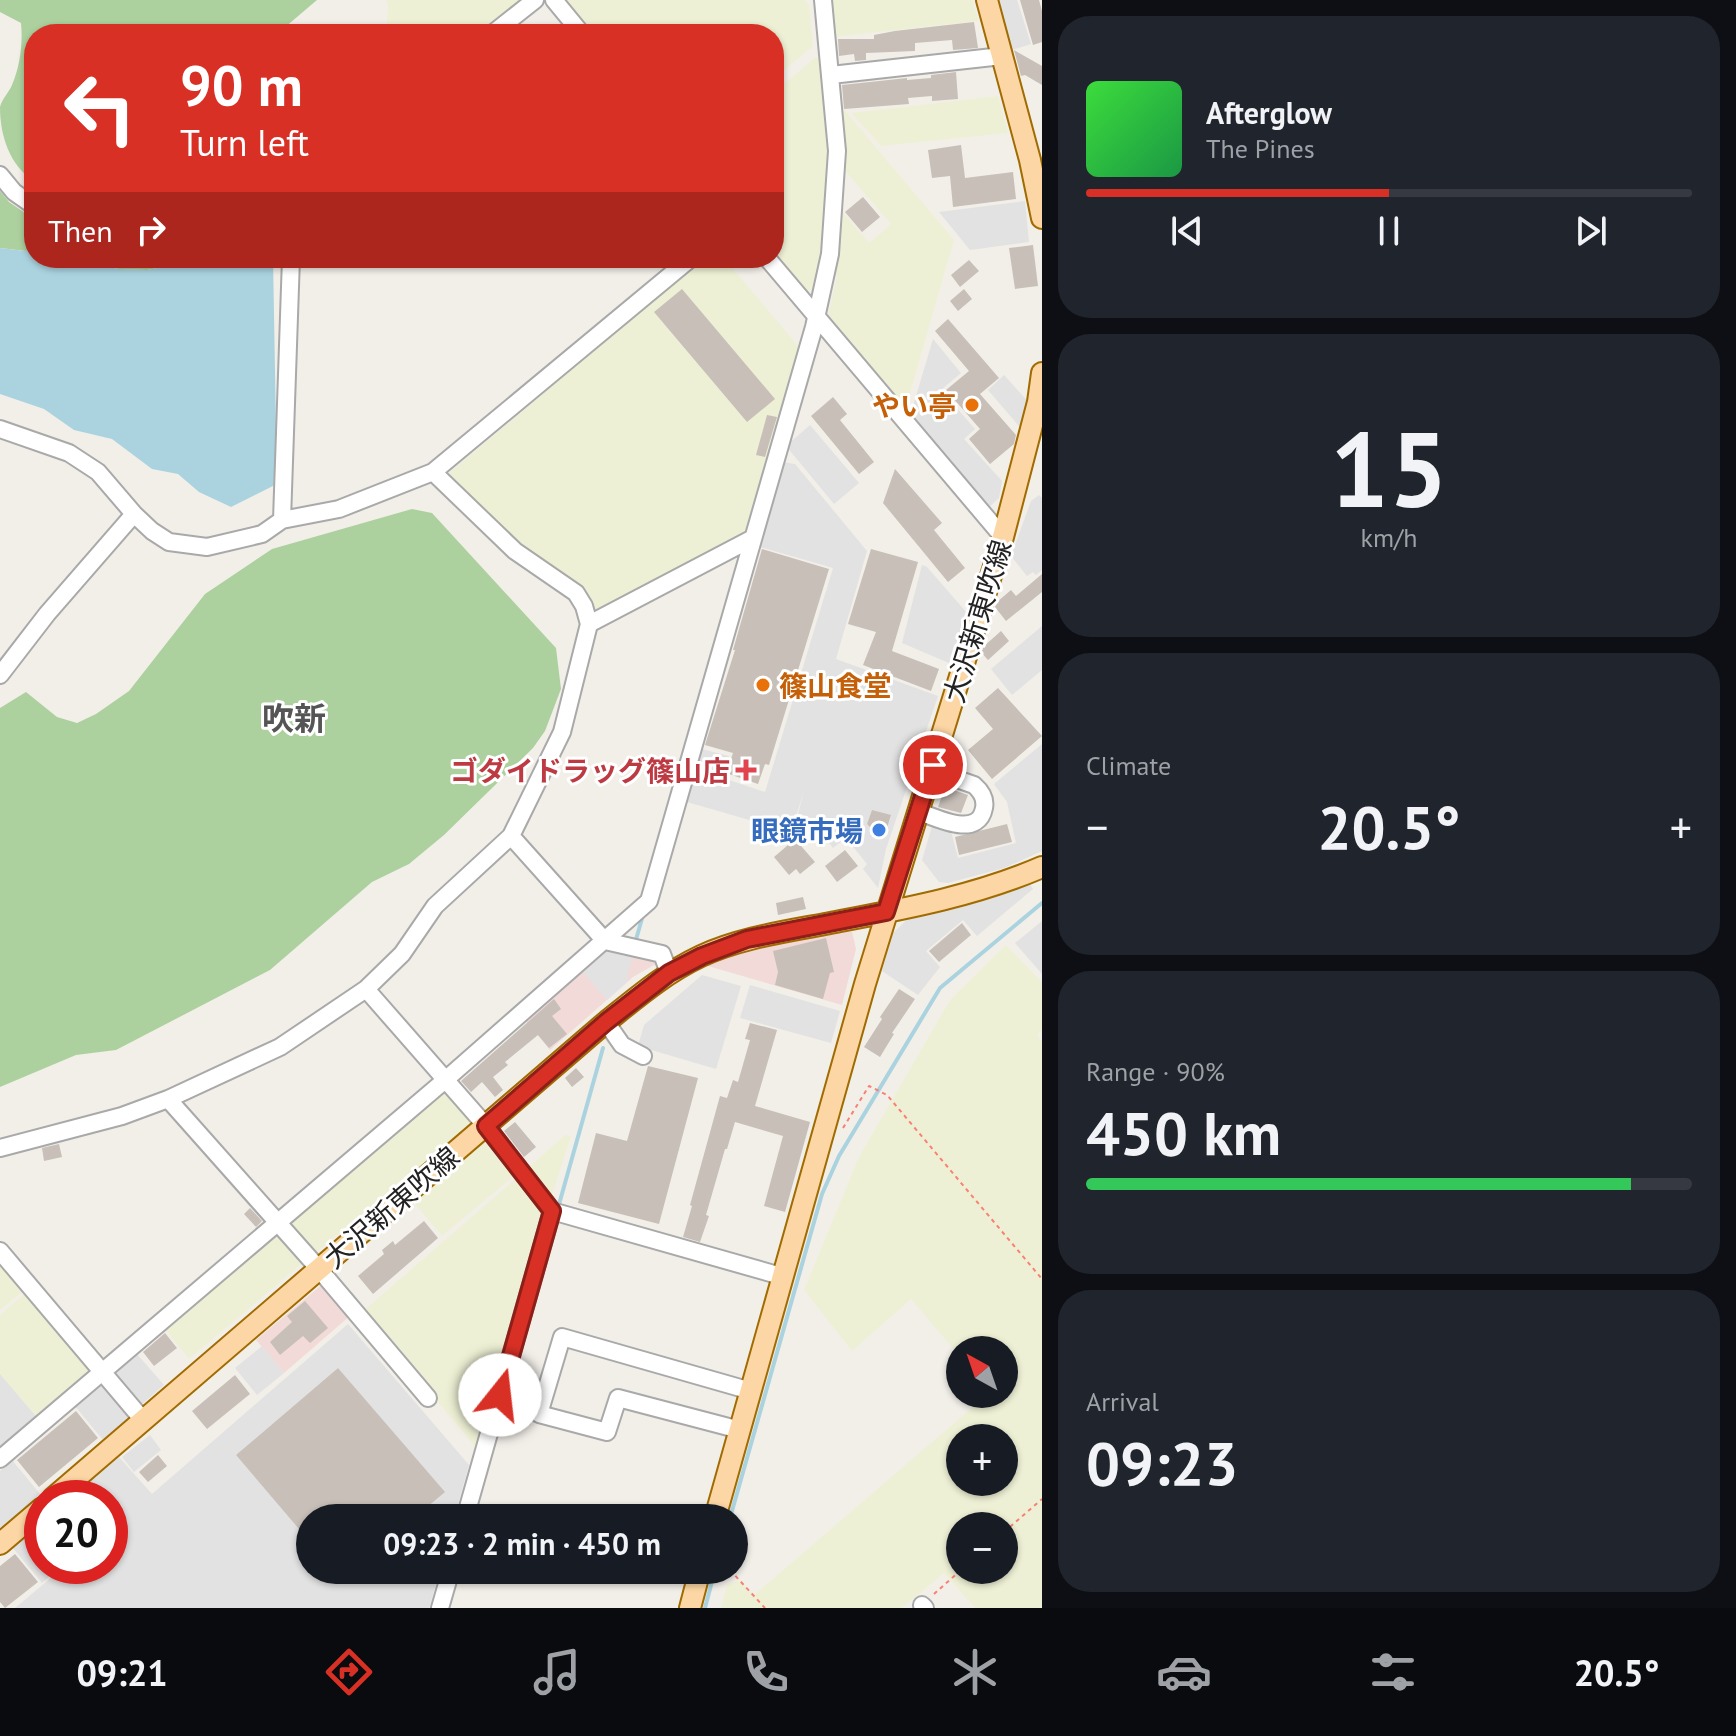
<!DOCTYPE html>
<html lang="en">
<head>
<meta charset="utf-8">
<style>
	body { margin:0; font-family:"PT Sans","Noto Sans JP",sans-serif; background:#20242c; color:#f1f3f6; height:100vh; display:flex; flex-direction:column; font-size:30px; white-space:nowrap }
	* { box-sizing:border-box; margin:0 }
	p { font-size:26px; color:#9ea1a6 }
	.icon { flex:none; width:44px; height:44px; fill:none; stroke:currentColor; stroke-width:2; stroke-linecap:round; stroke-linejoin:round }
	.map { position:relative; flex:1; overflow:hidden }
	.sheet { display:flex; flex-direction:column; gap:16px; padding:16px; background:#0d0f14; width:694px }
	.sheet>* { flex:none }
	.banner { position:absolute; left:24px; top:24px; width:760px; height:244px; border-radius:32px; box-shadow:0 2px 6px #0004; background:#d93025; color:#fff; overflow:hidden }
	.needle { width:52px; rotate:320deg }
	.controls { position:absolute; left:946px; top:1336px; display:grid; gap:16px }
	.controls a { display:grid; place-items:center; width:72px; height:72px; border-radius:50%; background:#171b24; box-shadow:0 2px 6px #0004; font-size:40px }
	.speed { position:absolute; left:24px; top:1480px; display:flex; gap:16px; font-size:40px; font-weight:700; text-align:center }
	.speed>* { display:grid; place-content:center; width:104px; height:104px; border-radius:50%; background:#171b24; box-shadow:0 2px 6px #0004; line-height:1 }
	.speed .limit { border:12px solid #d22; background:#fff; color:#111 }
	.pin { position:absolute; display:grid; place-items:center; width:68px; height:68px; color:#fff; margin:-34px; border:4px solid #fff; border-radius:50%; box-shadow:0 2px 8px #0007 }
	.me { position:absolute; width:88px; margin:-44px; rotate:16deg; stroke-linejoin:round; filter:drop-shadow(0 0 6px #0008) }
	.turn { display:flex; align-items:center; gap:28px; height:168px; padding:0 24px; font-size:36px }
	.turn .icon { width:104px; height:104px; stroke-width:2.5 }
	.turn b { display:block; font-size:56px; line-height:68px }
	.then { display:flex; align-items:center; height:76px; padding:0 24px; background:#0003; gap:16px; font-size:30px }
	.big { font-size:60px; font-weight:700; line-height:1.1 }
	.sheet .tile { flex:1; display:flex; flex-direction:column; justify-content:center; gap:12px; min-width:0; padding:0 28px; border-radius:32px; background:#20242c }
	.sheet .dial { align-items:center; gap:0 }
	.dial b { font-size:104px; line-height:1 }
	.song { display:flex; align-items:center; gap:24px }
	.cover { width:96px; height:96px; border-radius:12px; background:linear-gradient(135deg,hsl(120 70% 55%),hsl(140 70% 35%)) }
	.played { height:8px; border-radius:4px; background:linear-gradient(90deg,#d93025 50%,#363941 50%) }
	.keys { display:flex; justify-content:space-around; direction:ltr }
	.heat { display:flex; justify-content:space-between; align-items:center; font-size:44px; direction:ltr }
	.charge { height:12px; border-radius:6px; background:linear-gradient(90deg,#34c759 90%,#363941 0) }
	.trip { position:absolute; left:296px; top:1504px; width:452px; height:80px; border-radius:40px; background:#171b24; box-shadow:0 2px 6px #0004; font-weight:700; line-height:80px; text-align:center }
	.tabs { display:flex; height:128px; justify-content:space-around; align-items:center; background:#090b0e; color:#9ea1a6 }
	.tabs .icon { width:56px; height:56px }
	.tabs .current { color:#d93025 }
	.tabs b { font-size:36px; color:#f1f3f6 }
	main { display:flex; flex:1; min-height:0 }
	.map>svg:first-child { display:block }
	.commercial { fill:#f2dad9 }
	.farmland { fill:#eef0d5; fill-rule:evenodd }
	.forest { fill:#add19e }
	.parking { fill:#e2e2e2; fill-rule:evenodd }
	.water { fill:#aad3df }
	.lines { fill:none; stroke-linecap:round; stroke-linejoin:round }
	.stream { stroke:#aad3df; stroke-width:4 }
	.building { fill:#c7bfb8 }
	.minor-casing { stroke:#a9a9a9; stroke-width:20 }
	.major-casing { stroke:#a06b00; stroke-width:24 }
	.path { stroke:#fa8072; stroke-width:2; stroke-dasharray:4 4; stroke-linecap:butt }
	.minor { stroke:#fff; stroke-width:16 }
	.major { stroke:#fcd6a4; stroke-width:20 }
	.route-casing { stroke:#8d1f18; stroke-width:20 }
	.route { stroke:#d93025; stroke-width:14 }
	.food-dot { fill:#e8710a; stroke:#fff; stroke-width:3 }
	.health-dot { fill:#e0444e; stroke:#fff; stroke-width:3 }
	.shop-dot { fill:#3f7fe0; stroke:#fff; stroke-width:3 }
	.labels { text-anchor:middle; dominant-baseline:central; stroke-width:6; stroke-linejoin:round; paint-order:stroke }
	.food-label { font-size:28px; font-weight:bold; fill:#c56008; stroke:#fff; text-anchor:end }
	.street-label { font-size:28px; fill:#222; stroke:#fff }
	.health-label { font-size:28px; font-weight:bold; fill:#be3a42; stroke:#fff; text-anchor:end }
	.shop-label { font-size:28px; font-weight:bold; fill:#366cbe; stroke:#fff; text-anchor:end }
	.quarter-label { font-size:32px; font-weight:bold; fill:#555; stroke:#fff }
</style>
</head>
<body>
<main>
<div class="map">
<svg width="1042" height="1608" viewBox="0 0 1042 1608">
	<rect width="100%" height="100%" fill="#f2efe9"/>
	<path class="commercial" d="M842,930L852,932L856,949L842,1005L708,966L748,950Z
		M607,948L655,960L656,964L633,977L550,1050L524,1019Z
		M324,1283L351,1315L284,1373L256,1340Z"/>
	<path class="farmland" d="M386,0H526L486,34H386L388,5Z
		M563,0H805L809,5L813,46L774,79V34H591Z
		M827,0H972L979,21L832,37Z
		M816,57L822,62L829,136L821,262L815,288L806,291L774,253V92Z
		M998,96L1008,133L881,146L851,113Z
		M842,107L954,240L904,413L827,320L837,277L832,270L839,208L869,243L891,224L841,166L838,110Z
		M704,258H724L799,347L747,535L596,617L514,542L448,474Z
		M1006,945L1042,982V1030L1037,1035L1042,1041V1608H975L944,1573L902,1608H721L727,1584L740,1581L754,1595L988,1394H1004V1350H960V1357L911,1299L852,1351L804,1290L859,1157L950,1000ZM960,1438H1004V1482H960ZM960,1526H1004V1570H960Z
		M444,1089L472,1122L312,1256L284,1223Z
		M565,1135L571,1136L551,1198L527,1169Z
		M486,1140L515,1175L442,1236L413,1202Z
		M520,1175L547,1210L478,1450L362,1312Z
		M280,1231L305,1261L189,1359L164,1328Z
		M0,1257L27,1288L0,1310Z
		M29,1290L98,1370L40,1421L0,1374V1315Z"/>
	<path class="forest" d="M0,0H317L277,34H34V181C10,166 0,136 0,107C2,99 9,92 12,85C20,66 23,44 21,23L0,12Z
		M0,191L9,202L34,219V252L0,248Z
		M63,258H211L147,270L119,269Z
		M412,509L432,513L556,648L561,689L545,731L533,748L444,835L409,864L372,882L270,970L116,1050L76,1055L0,1087V708L26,692L57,717L77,723L96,714L129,691L205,594L272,549Z"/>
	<path class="parking" d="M997,0H1017L1031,44L1012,50Z
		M1025,201L1029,242L970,250L939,212Z
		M933,339L961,373L941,390L975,429L964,439L1002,481L999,498L989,507L910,416Z
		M1004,375L1031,405L1024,432L988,390Z
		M810,425L859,483L834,504L786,446Z
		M783,462L795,464L867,551L836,659L938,696L886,849L878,888L863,869L867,864L846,838L833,848L809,817L798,814L804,791L791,832L687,802L702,749L729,756L723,778L765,792L833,568L760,547ZM872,810L891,816L885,835L876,833L867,824Z
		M1039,495L1042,498V570L1036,575L1033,572L1027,576L1011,556L1031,501Z
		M922,565L927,567L967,613L949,663L902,643Z
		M1042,626V670L1012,695L991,669Z
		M1042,744V851L1004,868L948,883L939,882L922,860L932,826L951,831L958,858L1016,843L1007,802L994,784Z
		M1030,884L1033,889L977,936L963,920L926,951L940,967L918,995L882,971L893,933L913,914Z
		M1042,921V974L1015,943Z
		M607,948L633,954L626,983L607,1000L581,970Z
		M702,975L741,986L716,1069L638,1046L644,1025Z
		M750,985L840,1011L831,1043L740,1018Z
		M348,1324L469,1465L454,1518L415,1517L444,1492L338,1368L236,1455L310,1542V1570H378L387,1580L400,1570H440L429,1608H15L65,1566H110V1498H71L119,1457L152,1494Z
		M262,1346L284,1373L257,1395L235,1368Z
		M137,1354L164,1385L141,1405L114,1374Z
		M0,1374L40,1421L0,1454Z
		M105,1379L134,1414L103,1440L74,1405Z
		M150,1435L161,1450L134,1472L122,1457Z
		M12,1460L40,1494L0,1528V1471Z
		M32,1530L42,1542V1566H62L42,1583L12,1547Z"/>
	<path class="water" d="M0,248L34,252V258H63L119,269L147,270L211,258H273L277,484L231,507L199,492L178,474L152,469L112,439L74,430L44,409L0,394Z"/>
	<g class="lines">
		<path class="stream" d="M635,943L643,915
			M558,1208L603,1048
			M730,1518L822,1194L839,1156L940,988L1042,903
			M705,1608L715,1570"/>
	</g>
	<path class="building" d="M1020,0H1039L1042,11V42L1033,45Z
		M974,22L978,48L953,50L952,40L915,43V51L866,53V60L855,61L854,54L839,56L838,39H874V35L895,31Z
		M1014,50L1042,66V85L1025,75L1021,76Z
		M956,72L958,99L932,101V96L908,98L909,104L844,109L842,85L907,78V80L931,78V75Z
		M961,145L965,178L1013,172L1016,199L953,207L950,176L932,178L928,150Z
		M863,197L880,217L862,232L845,212Z
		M1033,245L1038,286L1015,289L1009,248Z
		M969,260L979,271L960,287L951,275Z
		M682,289L775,399L747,422L654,312Z
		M964,289L972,299L958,311L950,301Z
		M948,319L999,378L980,394L1016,435L1014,444L990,464L969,439L980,429L946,390L969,371L935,331Z
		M833,397L847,414L840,420L874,462L859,474L811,416Z
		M767,415L777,417L765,457L756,455Z
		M895,469L942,523L934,530L965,568L948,582L883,503Z
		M762,549L829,569L769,765L765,764L758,784L726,773L733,753L705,745L735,650H733Z
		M871,549L918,562L892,651L939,669L931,691L863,665L876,632L848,624Z
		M1042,574V592L1006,621L995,607L997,602L1011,590L1016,596Z
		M1001,631L1009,641L988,660L981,652L983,647Z
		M998,688L1042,736L992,779L968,750L993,729L975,708Z
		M945,787L968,795L961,813L938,807Z
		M872,810L891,815L885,835L876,833L867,824Z
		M1007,824L1012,842L959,855L955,837Z
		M795,839L815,862L800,874L796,869L789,875L774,857Z
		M845,850L858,866L837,882L825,866Z
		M803,897L806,909L778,915L776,903Z
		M962,923L971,935L939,962L929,951Z
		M826,938L834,972L830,973L823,999L775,985L778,972L773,951Z
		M899,989L915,999L892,1033L894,1034L880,1057L864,1047L882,1019L880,1017Z
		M554,999L561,1009L552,1016L567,1034L549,1048L538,1035L505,1062L508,1065L493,1077L503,1090L495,1097L482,1082L471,1092L461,1081Z
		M750,1023L777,1030L755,1106L810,1122L785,1212L764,1206L783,1136L735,1122L727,1149H725L706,1215L709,1216L700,1242L683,1237L692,1206L690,1205L720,1096L727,1098L733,1080L738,1082L750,1040L745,1039Z
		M648,1066L698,1078L659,1224L578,1203L596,1133L627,1141Z
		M576,1068L584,1077L572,1087L565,1078Z
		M515,1122L536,1147L524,1157L504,1131Z
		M59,1144L62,1157L44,1161L42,1148Z
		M250,1208L262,1221L256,1227L244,1214Z
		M424,1221L438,1238L373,1294L358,1276L384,1254L382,1250L393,1241L395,1245Z
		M305,1301L328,1328L310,1343L303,1336L280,1355L270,1342L292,1322L287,1316Z
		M165,1333L177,1348L154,1366L143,1352Z
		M338,1368L445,1492L414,1518H310V1542L236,1455Z
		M235,1375L250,1394L207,1429L192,1411Z
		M76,1411L98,1438L39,1487L17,1460Z
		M158,1455L167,1466L148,1482L139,1472Z
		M15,1554L38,1582L5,1608L0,1602V1566Z"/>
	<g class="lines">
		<defs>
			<path id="minor" d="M554,0L582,34
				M492,34L535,0
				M831,75L1002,56
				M0,175L14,192L34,206
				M767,258L1003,537
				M0,429L69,453L98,472L134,514L152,531L169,542L207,547L262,534L282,520L339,509L433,472L691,258
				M282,520L291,258
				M589,624L753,538
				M0,675L47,614L134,514
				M917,811C935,817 978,840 984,808C986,798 981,791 974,785L931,770
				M511,836L605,941L662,954L669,973
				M366,989L486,1126L552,1211L781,1276
				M606,1022L622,1045L643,1056
				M168,1099L319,1269L428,1398
				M0,1148L122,1116L168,1099L280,1047L366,989L402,954L435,906L511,836L562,732L589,624L584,606L576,593L515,551L433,472
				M0,1251L143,1420
				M740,1430L618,1398L607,1432L539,1414L562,1337L751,1391
				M0,1459L444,1081L649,901L814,327L830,254L837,151L823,0
				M465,1518L552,1211
				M922,1605L925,1608
				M440,1608L451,1570"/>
			<path id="major" d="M987,0L1030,160L1042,218
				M53,1498L606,1022C636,998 665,973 701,956C740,938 783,932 825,924C898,910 973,897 1042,867
				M715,1518L865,984L1003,537L1038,402L1042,373
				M0,1544L42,1508
				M690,1608L700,1570"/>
		</defs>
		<use href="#minor" class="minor-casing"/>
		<use href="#major" class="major-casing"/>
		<path class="path" d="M843,1128L869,1086L887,1095L1042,1279
			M1004,1532L1042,1499
			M730,1570L765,1608
			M934,1594L961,1570"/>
		<use href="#minor" class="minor"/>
		<use href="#major" class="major"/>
	</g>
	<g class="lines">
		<defs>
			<path id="route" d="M500,1395L552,1211L486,1126L606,1022L669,973L702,956L747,939L886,912L933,765"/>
		</defs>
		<use href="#route" class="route-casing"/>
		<use href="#route" class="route"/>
	</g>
	<g class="food-dot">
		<circle cx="972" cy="405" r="8"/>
		<circle cx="763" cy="685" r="8"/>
	</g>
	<path class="health-dot" d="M742 758h8v8h8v8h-8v8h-8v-8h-8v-8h8z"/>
	<circle class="shop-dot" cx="879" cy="830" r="8"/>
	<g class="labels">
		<g class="food-label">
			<text x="956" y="405">やい亭</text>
			<text x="779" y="685" text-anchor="start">篠山食堂</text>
		</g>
		<g class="street-label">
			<text transform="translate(977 621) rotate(-73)">大沢新東吹線</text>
			<text transform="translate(391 1207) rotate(-41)">大沢新東吹線</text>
		</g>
		<g class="health-label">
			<text x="730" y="770">ゴダイドラッグ篠山店</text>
		</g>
		<g class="shop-label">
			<text x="863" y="830">眼鏡市場</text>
		</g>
		<g class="quarter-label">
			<text x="294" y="718">吹新</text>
		</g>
	</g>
</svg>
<div class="controls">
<a><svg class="needle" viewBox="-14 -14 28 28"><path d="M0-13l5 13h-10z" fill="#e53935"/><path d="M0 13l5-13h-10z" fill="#9ea1a6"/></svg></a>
<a>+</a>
<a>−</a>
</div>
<div class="speed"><div class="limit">20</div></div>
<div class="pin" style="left:933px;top:765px;background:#d93025"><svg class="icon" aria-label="arrive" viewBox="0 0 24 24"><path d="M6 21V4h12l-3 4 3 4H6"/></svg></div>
<svg class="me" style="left:500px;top:1395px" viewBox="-20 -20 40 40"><circle r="19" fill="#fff"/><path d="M0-13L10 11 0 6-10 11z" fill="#d93025"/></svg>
<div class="trip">09:23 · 2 min · 450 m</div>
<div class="banner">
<div class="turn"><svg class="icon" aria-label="left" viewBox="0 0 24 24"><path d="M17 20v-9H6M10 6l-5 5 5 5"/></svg><div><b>90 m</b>Turn left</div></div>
<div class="then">Then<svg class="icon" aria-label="right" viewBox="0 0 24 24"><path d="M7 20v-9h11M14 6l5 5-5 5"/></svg></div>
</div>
</div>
<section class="sheet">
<div class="tile">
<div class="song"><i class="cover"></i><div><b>Afterglow</b><p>The Pines</p></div></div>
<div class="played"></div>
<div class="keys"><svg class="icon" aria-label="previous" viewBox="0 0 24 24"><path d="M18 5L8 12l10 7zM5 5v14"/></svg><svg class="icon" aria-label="pause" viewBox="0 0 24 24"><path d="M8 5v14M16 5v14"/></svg><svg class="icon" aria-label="next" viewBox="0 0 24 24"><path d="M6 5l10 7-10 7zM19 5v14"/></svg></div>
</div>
<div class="tile dial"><b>15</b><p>km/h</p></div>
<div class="tile"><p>Climate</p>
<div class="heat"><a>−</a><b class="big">20.5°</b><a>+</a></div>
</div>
<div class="tile"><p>Range · 90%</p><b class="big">450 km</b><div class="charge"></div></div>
<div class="tile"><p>Arrival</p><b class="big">09:23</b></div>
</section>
</main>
<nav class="tabs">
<b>09:21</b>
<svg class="icon current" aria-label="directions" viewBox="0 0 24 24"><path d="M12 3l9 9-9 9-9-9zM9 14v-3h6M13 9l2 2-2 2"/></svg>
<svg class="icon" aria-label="music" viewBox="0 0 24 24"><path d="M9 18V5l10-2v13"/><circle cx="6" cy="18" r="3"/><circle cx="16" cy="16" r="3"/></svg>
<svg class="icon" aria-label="phone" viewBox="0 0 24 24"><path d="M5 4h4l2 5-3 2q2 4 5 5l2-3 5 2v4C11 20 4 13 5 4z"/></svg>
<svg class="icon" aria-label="climate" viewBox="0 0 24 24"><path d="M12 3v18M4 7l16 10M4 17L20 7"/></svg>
<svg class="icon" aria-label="car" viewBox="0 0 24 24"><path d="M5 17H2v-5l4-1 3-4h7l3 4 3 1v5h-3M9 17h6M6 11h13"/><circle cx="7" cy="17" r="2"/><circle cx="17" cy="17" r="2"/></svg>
<svg class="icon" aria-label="filters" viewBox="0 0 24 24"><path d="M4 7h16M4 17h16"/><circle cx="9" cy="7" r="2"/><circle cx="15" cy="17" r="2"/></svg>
<b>20.5°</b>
</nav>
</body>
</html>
